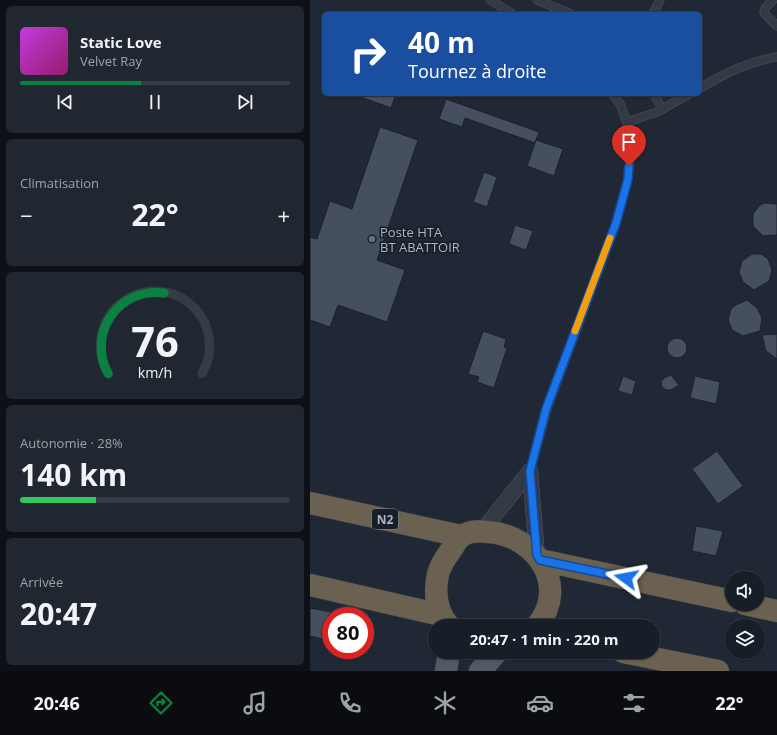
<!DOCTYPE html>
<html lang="fr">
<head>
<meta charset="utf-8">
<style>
	body { margin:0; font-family:"Open Sans",sans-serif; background:#212730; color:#f1f3f6; height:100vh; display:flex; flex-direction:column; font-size:15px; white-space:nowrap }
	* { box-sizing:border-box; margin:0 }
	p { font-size:13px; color:#9fa2a8 }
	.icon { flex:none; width:22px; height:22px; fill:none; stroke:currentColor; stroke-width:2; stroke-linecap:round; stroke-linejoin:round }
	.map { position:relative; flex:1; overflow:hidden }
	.panel { display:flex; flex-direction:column; gap:6px; padding:6px; background:#0d1016; width:310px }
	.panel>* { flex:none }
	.banner { position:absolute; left:12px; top:12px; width:380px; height:84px; border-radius:6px; box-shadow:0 1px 3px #0004,0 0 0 1px #363c45; background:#1a4fa0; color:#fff; overflow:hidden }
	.fabs { position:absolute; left:415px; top:571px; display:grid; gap:8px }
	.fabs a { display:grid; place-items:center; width:40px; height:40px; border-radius:50%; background:#181e28; box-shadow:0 1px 3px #0004,0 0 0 1px #363c45; font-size:20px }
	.speed { position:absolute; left:12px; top:607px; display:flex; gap:8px; font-size:20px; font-weight:700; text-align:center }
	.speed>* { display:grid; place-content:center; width:52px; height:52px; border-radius:50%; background:#181e28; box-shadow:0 1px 3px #0004,0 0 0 1px #363c45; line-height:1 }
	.speed .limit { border:6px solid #d22; background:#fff; color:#111 }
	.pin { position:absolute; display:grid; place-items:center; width:34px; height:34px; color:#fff; margin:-41px -17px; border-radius:50% 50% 50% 0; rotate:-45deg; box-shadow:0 0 4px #0007 }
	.pin .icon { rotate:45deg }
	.me { position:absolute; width:44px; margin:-22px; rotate:283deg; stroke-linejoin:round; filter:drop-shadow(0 0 3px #0008) }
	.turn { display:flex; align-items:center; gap:14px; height:84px; padding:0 20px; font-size:18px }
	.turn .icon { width:52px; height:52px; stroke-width:2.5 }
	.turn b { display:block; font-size:28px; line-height:34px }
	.big { font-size:30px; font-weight:700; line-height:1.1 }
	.panel .widget { flex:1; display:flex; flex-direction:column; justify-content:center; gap:6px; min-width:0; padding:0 14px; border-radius:6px; background:#212730 }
	.panel .dial { align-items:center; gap:0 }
	.dial svg { height:104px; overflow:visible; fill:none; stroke:#363c45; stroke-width:7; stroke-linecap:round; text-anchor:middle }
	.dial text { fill:#f1f3f6; stroke:none }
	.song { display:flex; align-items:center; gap:12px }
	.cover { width:48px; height:48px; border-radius:6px; background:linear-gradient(135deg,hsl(290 70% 55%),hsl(320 70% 35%)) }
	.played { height:4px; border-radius:2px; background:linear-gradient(90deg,#0b8043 45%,#363c45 45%) }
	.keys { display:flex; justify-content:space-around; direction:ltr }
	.heat { display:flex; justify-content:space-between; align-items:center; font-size:22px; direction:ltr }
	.charge { height:6px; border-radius:3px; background:linear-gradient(90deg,#34c759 28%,#363c45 0) }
	.trip { position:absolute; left:118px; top:619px; width:232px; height:40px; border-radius:20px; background:#181e28; box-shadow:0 1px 3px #0004,0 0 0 1px #363c45; font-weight:700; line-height:40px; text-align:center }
	.dock { display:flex; height:64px; justify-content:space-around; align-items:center; background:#0a0c10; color:#9fa2a8 }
	.dock .icon { width:28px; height:28px }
	.dock .current { color:#0b8043 }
	.dock b { font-size:18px; color:#f1f3f6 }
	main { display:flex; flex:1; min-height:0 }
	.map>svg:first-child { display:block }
	.building { fill:#464f5f; stroke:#1b212c }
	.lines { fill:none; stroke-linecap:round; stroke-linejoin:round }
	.lane-casing { stroke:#505864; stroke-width:9 }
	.street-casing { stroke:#505864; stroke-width:16 }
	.primary-casing { stroke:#3c434f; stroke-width:23 }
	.highway-casing { stroke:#3b424d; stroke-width:23 }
	.lane { stroke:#333a45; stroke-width:8 }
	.street { stroke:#333a45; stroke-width:15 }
	.primary { stroke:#515966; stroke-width:22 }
	.highway { stroke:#6b6150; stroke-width:22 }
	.route-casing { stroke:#114b97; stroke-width:10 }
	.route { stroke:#1a73e8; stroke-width:7 }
	.slow { stroke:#f59e0b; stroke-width:7 }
	.service-dot { fill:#5c6f8a; stroke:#191f2a; stroke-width:1.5 }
	.labels { text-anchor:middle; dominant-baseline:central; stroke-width:3.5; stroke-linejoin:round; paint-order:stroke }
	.shield { fill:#191f2a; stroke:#818895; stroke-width:1 }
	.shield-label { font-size:12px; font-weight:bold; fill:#adb5c3 }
	.poi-label { font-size:13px; fill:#adb5c3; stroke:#191f2a; text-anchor:start }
</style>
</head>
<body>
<main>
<section class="panel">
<div class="widget">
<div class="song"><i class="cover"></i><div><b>Static Love</b><p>Velvet Ray</p></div></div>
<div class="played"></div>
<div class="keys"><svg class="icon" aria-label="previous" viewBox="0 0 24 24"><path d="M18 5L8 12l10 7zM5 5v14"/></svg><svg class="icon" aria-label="pause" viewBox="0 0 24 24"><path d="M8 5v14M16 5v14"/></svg><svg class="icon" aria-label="next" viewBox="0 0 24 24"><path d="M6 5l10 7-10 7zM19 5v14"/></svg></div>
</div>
<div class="widget"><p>Climatisation</p>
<div class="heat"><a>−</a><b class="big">22°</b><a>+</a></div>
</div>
<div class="widget dial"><svg viewBox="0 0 100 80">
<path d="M14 69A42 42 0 1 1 86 69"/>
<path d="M14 69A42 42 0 0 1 57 7" stroke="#0b8043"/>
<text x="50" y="56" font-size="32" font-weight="700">76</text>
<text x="50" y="72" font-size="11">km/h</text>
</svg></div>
<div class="widget"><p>Autonomie · 28%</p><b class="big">140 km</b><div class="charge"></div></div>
<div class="widget"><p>Arrivée</p><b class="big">20:47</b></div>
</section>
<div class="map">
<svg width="467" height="671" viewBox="0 0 467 671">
	<rect width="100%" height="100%" fill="#202835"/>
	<path class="building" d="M48,94H86L81,108L48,96Z
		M136,99L229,132L225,143L155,118L152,127L129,119Z
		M70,127L108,140L67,260L95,270L77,322L28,305L20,327L0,320V237L7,239L20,201L42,209Z
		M226,140L253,149L244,176L217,166Z
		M174,172L187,177L177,207L163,202Z
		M455,203L467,204V235L453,236L443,226V214L450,205Z
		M205,225L223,231L216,250L199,244Z
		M442,254H451L458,259L462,270L459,281L444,290L433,282L429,272L432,261Z
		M437,300L447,308L452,318L450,331L433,336L422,330L418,320L421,309L426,305Z
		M173,331L196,339L194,347L197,348L184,388L167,382L169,377L158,374Z
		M467,334V359L456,351L452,335Z
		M357 348a10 10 0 1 1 20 0a10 10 0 1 1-20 0Z
		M361,375L369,385L361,390H356L352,387L351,382L354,378Z
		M313,376L326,381L322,395L308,391Z
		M385,376L410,382L406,404L380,398Z
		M407,451L433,486L408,504L382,469Z
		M386,526L413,531L406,556L382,551Z
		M0,608L21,612V641L0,636Z"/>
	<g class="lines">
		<defs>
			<path id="lane" d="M180,0L203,14
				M227,0L261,14
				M463,0L455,8L454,13L467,26
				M343,14L350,0
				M390,88C416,73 437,62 467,57
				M344,94L352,109
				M317,122L347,112L379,94
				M220,471L237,409L306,223L318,179L321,152L317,122L310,104L303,94"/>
			<path id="street" d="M220,471L227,555
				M172,531L220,471"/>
			<path id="primary" d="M136,671L139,652
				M170,671L187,652"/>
			<path id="highway" d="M0,503L151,536
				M230,560L422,601
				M0,585L131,615
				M435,604L467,611
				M139,626C126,611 124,593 128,574C130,566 136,557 141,550C144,546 147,539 152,536C160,530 170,531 179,532C226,536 260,585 227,626
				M313,652L408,671"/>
		</defs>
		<use href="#lane" class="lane-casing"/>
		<use href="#street" class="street-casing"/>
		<use href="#primary" class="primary-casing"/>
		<use href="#highway" class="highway-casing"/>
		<use href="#lane" class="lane"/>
		<use href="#street" class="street"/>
		<use href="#primary" class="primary"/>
		<use href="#highway" class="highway"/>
	</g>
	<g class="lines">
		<defs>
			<path id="route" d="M316,578L230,560L227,555L220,471L236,409L306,223L318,179L319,166"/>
		</defs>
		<use href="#route" class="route-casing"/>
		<use href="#route" class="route"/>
		<path class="slow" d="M265,331L300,238"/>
	</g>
	<circle class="service-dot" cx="62" cy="239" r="4"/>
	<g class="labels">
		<rect class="shield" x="62" y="509" width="26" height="20" rx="3"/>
		<g class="shield-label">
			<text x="75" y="519">N2</text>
		</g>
		<g class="poi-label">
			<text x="70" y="232">Poste HTA<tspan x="70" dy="15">BT ABATTOIR</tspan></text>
		</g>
	</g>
</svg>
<div class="fabs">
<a><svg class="icon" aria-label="sound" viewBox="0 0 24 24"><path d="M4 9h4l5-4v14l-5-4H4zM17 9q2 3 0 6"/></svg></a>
<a><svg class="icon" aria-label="layers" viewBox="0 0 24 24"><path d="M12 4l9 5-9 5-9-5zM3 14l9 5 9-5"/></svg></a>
</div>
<div class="speed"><div class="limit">80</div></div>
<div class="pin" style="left:319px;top:166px;background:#d93025"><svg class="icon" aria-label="arrive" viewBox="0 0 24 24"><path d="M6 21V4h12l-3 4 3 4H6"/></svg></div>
<svg class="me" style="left:316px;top:578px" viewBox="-20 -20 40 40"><path d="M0-17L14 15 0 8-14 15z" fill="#1a73e8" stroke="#fff" stroke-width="4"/></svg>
<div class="trip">20:47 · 1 min · 220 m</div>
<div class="banner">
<div class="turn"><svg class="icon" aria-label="right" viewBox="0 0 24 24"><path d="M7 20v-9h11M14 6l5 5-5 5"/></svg><div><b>40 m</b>Tournez à droite</div></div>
</div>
</div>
</main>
<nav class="dock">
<b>20:46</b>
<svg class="icon current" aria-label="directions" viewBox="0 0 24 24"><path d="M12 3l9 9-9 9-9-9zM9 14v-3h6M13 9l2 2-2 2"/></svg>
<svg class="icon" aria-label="music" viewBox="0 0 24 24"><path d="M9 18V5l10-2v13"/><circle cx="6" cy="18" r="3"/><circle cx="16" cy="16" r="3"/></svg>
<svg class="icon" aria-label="phone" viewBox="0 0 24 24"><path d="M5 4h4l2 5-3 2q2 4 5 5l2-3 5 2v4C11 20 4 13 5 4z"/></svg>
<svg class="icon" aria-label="climate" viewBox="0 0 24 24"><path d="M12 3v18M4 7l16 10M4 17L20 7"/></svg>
<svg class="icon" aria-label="car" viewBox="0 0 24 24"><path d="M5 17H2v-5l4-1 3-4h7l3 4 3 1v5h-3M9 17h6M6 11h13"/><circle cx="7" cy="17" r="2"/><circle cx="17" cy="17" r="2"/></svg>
<svg class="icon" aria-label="filters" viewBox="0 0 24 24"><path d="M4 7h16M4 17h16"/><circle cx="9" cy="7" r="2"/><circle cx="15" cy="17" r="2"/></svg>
<b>22°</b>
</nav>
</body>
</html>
